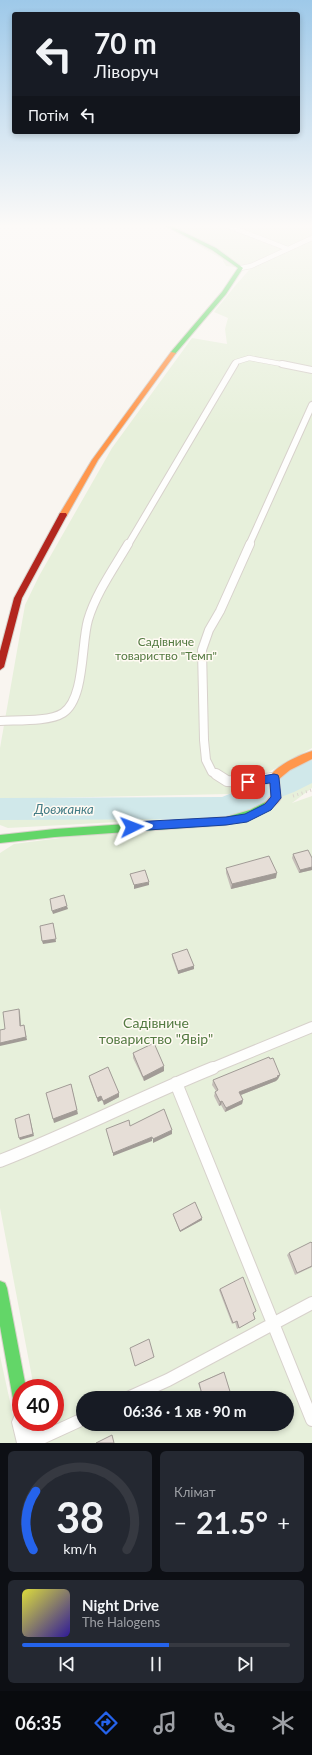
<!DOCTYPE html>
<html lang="uk">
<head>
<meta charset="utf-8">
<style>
	body { margin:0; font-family:Lato,sans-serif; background:#242831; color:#f1f3f6; height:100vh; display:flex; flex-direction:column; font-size:15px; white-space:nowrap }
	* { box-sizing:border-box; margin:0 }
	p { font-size:13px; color:#9ea1a6 }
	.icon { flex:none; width:22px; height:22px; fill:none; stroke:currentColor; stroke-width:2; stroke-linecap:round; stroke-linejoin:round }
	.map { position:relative; height:1443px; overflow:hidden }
	.details { display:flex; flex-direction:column; gap:8px; padding:8px; background:#0d0f14; flex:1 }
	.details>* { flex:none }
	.guide { position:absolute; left:12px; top:12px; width:288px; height:122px; border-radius:4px; box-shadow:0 2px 6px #0003; background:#171b24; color:#f1f3f6; overflow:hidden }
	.speed { position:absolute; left:12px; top:1379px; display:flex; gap:8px; font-size:20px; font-weight:700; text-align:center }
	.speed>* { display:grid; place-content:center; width:52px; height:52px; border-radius:50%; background:#171b24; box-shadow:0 2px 6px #0003; line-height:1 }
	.speed .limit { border:6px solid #d22; background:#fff; color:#111 }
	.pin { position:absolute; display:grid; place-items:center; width:34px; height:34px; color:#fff; margin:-17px; border-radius:8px; box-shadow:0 2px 6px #0006 }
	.me { position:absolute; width:44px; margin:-22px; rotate:87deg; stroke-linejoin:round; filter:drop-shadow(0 0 3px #0008) }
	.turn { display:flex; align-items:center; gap:14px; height:84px; padding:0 16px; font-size:18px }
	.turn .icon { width:52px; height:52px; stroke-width:2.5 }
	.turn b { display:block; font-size:28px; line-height:34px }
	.then { display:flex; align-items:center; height:38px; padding:0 16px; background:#0003; gap:8px; font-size:15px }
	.big { font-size:30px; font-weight:700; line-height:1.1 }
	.details .widget { flex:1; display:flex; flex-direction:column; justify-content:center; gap:6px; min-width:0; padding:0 14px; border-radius:6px; background:#242831 }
	.details .dial { align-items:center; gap:0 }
	.dial svg { height:104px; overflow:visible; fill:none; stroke:#363941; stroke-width:7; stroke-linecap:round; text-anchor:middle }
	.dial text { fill:#f1f3f6; stroke:none }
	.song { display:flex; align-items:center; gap:12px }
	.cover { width:48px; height:48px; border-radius:6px; background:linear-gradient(135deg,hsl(60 70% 55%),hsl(250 70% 35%)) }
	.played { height:4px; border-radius:2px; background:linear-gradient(90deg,#2563eb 55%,#363941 55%) }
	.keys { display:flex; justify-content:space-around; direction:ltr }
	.heat { display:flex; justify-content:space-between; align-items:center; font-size:22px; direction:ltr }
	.details .tiles { flex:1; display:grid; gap:8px; grid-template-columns:1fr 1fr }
	.widget:last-child { grid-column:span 2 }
	.trip { position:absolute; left:76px; top:1391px; width:218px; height:40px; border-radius:20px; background:#171b24; box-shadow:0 2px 6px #0003; font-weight:700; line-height:40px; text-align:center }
	.tabs { display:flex; height:64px; justify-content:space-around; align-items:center; background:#090b0e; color:#9ea1a6 }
	.tabs .icon { width:28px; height:28px }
	.tabs .on { color:#2563eb }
	.tabs b { font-size:18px; color:#f1f3f6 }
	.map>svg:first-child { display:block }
	.green { fill:#e7f0db; fill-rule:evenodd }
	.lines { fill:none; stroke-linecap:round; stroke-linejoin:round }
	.river { fill:#d0e8ea; fill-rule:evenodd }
	.lane-far4-casing { stroke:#d7d1cb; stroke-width:5.5 }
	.lane-far3-casing { stroke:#d7d1cb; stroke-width:8 }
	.lane-far2-casing { stroke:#d7d1cb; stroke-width:10 }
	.lane-far1-casing { stroke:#d7d1cb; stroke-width:12 }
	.lane-casing { stroke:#d7d1cb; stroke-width:14 }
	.street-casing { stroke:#d7d1cb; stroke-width:2 }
	.fast-casing { stroke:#d9d2cb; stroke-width:2 }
	.slow-casing { stroke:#d9d2cb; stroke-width:2 }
	.jam-casing { stroke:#d9d2cb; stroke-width:2 }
	.path { stroke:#dcd5d0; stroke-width:3; stroke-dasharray:1 3.5; stroke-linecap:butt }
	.lane-far4 { stroke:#fefefd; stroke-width:4.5 }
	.lane-far3 { stroke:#fefefd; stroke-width:6 }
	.lane-far2 { stroke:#fefefd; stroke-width:8 }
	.lane-far1 { stroke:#fefefd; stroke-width:10 }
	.lane { stroke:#fefefd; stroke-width:12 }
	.street { fill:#fefefd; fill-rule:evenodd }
	.fast { fill:#63d668; fill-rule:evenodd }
	.slow { fill:#ff974d; fill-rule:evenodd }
	.jam { fill:#b3261e; fill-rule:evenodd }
	.wall { fill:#c6bfb9 }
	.shaded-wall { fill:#a19b96 }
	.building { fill:#e6ded7; stroke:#a19b96 }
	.route { fill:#2563eb; stroke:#184099 }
	.labels { text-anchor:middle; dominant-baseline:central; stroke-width:3; stroke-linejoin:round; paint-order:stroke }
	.park-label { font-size:12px; fill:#537a41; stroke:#fffaf3 }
	.water-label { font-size:13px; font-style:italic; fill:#437c86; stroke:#fffaf3 }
	.near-park-label { font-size:14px; fill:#537a41; stroke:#fffaf3 }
</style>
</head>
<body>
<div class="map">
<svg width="312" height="1443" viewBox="0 0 312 1443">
	<rect width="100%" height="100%" fill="#f9f5f0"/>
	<path class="green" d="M161,224H312V748L229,794L0,799V748L25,605L39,576L112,448L192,338L227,344L225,329L228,318L214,312L235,286L250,269L226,266L222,259Z
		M312,763V788L292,803L312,796V1443H46L42,1422H55V1388H34L0,1208V853L14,844L215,818L194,811L172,819L8,828L0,825V804L9,802L27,805L101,804L122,799L175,798L226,802L255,786L276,785ZM83,1398H287V1424H83Z
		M0,1356L19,1443H0Z"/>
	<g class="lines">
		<path class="river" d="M312,760V783L294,792L223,819L0,820V798L222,797Z"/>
		<defs>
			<path id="lane-far4" d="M223,224L288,249
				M241,268L251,266L312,238
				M234,365L236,362L249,358L287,365"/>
			<path id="lane-far3" d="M282,364L312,370
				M128,545L235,364
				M249,545L312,405"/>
			<path id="lane-far2" d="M0,721C17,720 49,722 63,713C85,699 81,644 88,620C96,593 114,568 128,544
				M218,775L212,772L206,760L204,740L202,650L209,630L220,611L250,544"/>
			<path id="lane-far1" d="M216,774L227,781L248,782L272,778
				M210,1069L312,1027"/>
			<path id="lane" d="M176,1083L312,1420
				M0,1161C72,1133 141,1097 213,1068
				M128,1398L168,1380L312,1303
				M35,1441L83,1419"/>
			<path id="street" d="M21,1411V1422H40L45,1443H17L12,1422L16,1412Z"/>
			<path id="fast" d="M162,224H167L216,248L243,268L226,294L175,354H171V352L222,292L238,268L212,250Z
				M269,800L272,801L274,804L272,807L256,817L226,825L55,837L0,843V835L55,829L226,817L250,810Z
				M0,1281L5,1283L7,1288L26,1388H21V1407L16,1404L13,1399L0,1326Z"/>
			<path id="slow" d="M171,352L176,353L98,460L66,517H60L59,515L92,460Z
				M312,751V759L290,770L279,779L281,798C278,804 272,809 266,807L264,804L271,796L269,778C275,766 299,755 312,751Z"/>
			<path id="jam" d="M60,513H66L67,515L22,598L4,667L0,670V651L14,598Z"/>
		</defs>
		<use href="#lane-far4" class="lane-far4-casing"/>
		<use href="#lane-far3" class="lane-far3-casing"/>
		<use href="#lane-far2" class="lane-far2-casing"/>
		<use href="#lane-far1" class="lane-far1-casing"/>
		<use href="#lane" class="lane-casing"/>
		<use href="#street" class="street-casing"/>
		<use href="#fast" class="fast-casing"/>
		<use href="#slow" class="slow-casing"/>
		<use href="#jam" class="jam-casing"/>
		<path class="path" d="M293,796L312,790"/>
		<use href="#lane-far4" class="lane-far4"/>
		<use href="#lane-far3" class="lane-far3"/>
		<use href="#lane-far2" class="lane-far2"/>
		<use href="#lane-far1" class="lane-far1"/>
		<use href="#lane" class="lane"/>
		<use href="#street" class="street"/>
		<use href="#fast" class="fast"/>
		<use href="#slow" class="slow"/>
		<use href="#jam" class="jam"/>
	</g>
	<path class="wall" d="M293,854L312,858V870L299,873L292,858Z
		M226,868L276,878L231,889L226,873Z
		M172,954L194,966V969L178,974L172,957Z
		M133,1053L164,1071L144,1081L133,1058Z
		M270,1059L280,1075L278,1079L276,1081L241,1095L243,1100L242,1104L225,1112L221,1105L219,1106L214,1096L215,1092L216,1091L212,1085L213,1080Z
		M89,1076L119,1093V1097L104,1105L102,1100L98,1102L90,1081Z
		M173,1214L202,1218V1220L180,1232L173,1215Z
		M289,1253L312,1267L295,1275L287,1255Z
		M220,1289L253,1313L255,1319L237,1329L235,1322L232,1324L219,1290Z
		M223,1372H224L232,1398H203L198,1383Z"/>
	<path class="shaded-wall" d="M312,867V870L299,873L300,870Z
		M277,873L276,878L231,889L232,884Z
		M149,882V885L134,889V885Z
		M67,906L68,909L53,914L52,911Z
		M53,923L56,942L43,944L42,941Z
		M194,966V969L178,974V971Z
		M19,1009L20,1012L21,1028L20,1026Z
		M24,1025L27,1040L0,1046V1043Z
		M164,1066V1071L144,1081L143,1077Z
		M280,1075L278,1079L276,1081L238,1096L239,1092Z
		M71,1084L78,1114L54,1123L53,1119Z
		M119,1093V1097L104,1105L103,1101Z
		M101,1096L102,1100L98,1102L97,1098Z
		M243,1100L242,1104L225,1112L226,1108Z
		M222,1101L221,1105L219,1106L220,1102Z
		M29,1114L34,1136L20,1140L19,1138Z
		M172,1130V1134L153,1143V1139Z
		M152,1137V1141L113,1156V1153Z
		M202,1218V1220L180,1232V1231Z"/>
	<path class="building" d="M308,850L312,858V867L300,870L293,854Z
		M269,856L277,873L232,884L226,868Z
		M145,870L149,882L134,885L130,874Z
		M64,895L67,906L52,911L50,899Z
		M53,923L56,939L42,941L40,926Z
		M187,949L194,966L178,971L172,954Z
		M19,1009L20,1026L24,1025L26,1037L0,1043V1030L5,1029L3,1012Z
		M154,1043L164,1066L143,1077L133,1053Z
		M269,1057L270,1059L273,1058L280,1075L277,1076L278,1077L239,1092L243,1100L226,1108L222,1101L220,1102L215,1092L218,1090L213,1080Z
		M108,1067L119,1093L103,1101L101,1096L97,1098L89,1076Z
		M71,1084L77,1110L53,1119L46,1093Z
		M164,1109L172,1130L153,1139L152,1137L113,1153L106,1129L129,1120L130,1126Z
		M29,1114L33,1134L19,1138L15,1119Z
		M195,1202L202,1218L180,1231L173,1214Z
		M311,1242L312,1243V1266L297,1273L289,1253Z
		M243,1277L256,1311L253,1313L255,1319L239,1328L237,1321L233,1323L220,1289Z
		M149,1339L154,1357L135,1366L130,1348Z
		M224,1372L232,1398H203L199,1383Z
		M112,1435L114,1443H96Z"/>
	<linearGradient id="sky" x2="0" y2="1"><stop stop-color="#9ec9e9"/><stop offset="0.53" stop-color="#fcfaf8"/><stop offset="1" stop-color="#fcfaf8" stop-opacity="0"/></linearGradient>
	<rect width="312" height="426" fill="url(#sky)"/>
	<path class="route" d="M274,774L278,775L279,778L281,798L271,810L247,822L226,825L132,831L129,830L127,827L129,824L132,822L226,817L245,814L265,804L271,797L270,783L248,786L244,785L243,782L244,779Z"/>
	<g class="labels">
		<g class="park-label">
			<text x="166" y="641">Садівниче<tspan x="166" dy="14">товариство "Темп"</tspan></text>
		</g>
		<g class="water-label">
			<text x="64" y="809">Довжанка</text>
		</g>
		<g class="near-park-label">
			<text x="156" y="1022">Садівниче<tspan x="156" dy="16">товариство "Явір"</tspan></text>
		</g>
	</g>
</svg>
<div class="speed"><div class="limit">40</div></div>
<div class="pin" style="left:248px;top:782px;background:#d93025"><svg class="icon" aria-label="arrive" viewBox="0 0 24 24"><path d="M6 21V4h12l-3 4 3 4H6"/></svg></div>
<svg class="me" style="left:132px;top:827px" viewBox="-20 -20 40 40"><path d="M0-17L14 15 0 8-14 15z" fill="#2563eb" stroke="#fff" stroke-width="4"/></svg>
<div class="trip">06:36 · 1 хв · 90 m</div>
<div class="guide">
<div class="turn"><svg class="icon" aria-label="left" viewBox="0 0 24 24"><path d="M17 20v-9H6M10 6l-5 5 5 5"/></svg><div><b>70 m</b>Ліворуч</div></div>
<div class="then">Потім<svg class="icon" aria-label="left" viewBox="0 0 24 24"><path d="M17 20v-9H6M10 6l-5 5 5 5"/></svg></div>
</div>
</div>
<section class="details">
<div class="tiles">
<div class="widget dial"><svg viewBox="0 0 100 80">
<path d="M14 69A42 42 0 1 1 86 69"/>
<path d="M14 69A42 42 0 0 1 16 24" stroke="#2563eb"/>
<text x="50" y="56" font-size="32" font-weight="700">38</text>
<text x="50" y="72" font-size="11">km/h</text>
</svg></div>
<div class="widget"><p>Клімат</p>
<div class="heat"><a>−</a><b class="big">21.5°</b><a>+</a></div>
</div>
<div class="widget">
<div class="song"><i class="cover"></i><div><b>Night Drive</b><p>The Halogens</p></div></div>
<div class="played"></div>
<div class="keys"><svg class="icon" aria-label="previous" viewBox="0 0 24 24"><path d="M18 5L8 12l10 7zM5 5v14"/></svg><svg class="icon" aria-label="pause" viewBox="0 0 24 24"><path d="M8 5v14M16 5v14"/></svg><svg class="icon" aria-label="next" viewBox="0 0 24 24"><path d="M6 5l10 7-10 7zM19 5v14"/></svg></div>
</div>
</div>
</section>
<nav class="tabs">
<b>06:35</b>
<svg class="icon on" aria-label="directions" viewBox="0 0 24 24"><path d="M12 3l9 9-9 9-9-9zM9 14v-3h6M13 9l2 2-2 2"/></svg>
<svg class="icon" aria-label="music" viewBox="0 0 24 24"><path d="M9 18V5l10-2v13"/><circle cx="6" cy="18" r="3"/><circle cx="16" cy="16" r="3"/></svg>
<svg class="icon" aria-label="phone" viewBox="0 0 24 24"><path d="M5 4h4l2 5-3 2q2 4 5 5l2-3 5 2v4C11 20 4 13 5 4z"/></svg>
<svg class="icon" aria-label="climate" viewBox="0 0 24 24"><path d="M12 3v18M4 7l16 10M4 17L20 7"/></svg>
</nav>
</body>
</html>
